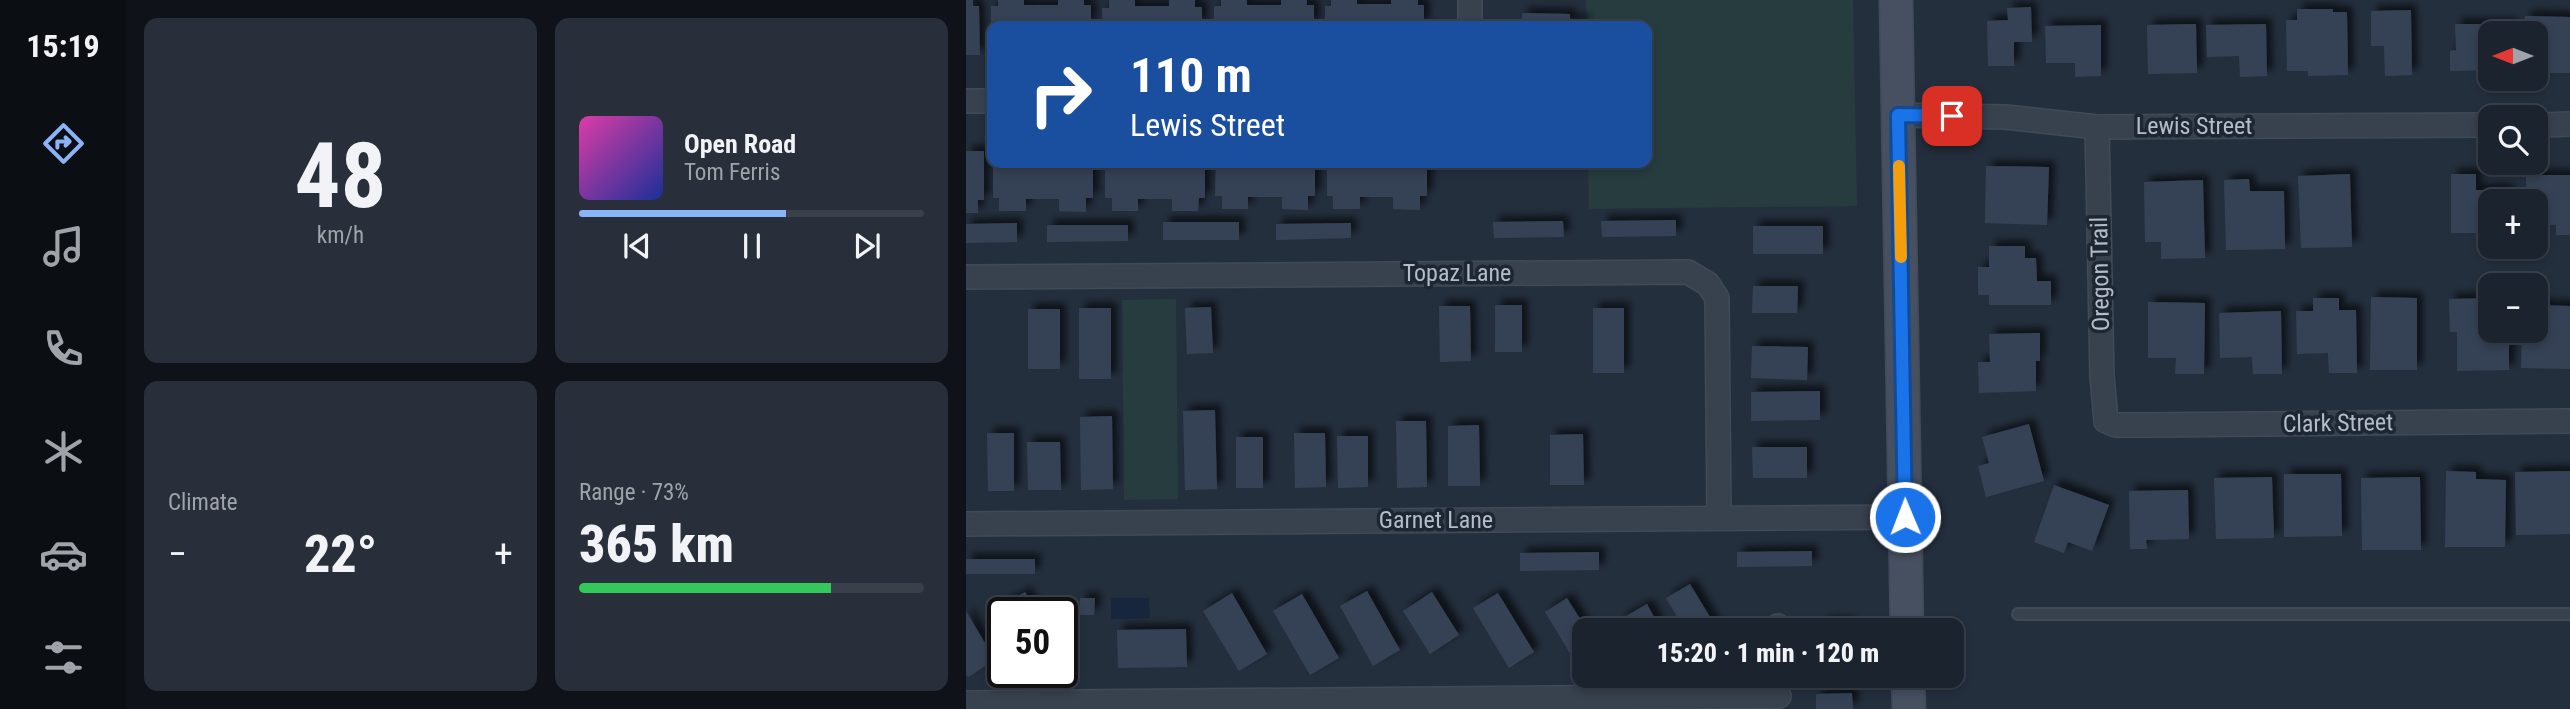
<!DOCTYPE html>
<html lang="en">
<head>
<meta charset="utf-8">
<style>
	body { margin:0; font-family:"Roboto Condensed",sans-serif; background:#282f3a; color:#f1f3f6; height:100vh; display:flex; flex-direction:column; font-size:26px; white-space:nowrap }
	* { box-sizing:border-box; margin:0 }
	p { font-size:23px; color:#a0a4aa }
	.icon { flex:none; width:38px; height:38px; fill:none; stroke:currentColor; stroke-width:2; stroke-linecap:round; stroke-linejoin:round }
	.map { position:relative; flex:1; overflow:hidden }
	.details { display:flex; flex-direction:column; gap:18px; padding:18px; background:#0f1319; width:840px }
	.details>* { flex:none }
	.banner { position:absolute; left:21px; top:21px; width:665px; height:147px; border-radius:14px; box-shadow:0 4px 10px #0003,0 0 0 2px #39404a; background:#1a4fa0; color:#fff; overflow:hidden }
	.needle { width:46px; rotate:270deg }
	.controls { position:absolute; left:1512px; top:21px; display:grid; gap:14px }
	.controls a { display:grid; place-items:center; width:70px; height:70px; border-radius:14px; background:#1b232e; box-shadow:0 4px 10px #0003,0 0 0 2px #39404a; font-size:35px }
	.speed { position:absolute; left:21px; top:597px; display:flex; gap:14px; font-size:35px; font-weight:700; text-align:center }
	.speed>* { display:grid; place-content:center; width:91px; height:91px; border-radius:50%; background:#1b232e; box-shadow:0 4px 10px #0003,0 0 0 2px #39404a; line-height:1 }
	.speed .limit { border:4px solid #111; border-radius:10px; background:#fff; color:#111 }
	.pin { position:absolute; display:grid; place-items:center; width:60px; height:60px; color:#fff; margin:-30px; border-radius:14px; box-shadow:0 4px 10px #0006 }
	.me { position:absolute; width:77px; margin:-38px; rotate:359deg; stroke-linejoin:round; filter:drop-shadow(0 0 5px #0008) }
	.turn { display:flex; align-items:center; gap:24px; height:147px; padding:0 28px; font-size:32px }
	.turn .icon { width:91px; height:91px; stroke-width:2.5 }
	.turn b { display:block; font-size:49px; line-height:60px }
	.big { font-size:52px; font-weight:800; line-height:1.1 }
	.details .widget { flex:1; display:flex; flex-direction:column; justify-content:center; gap:10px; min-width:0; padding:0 24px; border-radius:14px; background:#282f3a }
	.details .dial { align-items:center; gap:0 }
	.dial b { font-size:91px; line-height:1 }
	.song { display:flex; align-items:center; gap:21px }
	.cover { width:84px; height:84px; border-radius:10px; background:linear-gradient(135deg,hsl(320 70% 55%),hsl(230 70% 35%)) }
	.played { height:7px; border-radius:4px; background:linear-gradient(90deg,#8ab4f8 60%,#39404a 60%) }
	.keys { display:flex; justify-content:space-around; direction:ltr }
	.heat { display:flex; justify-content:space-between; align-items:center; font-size:38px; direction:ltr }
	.charge { height:10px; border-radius:5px; background:linear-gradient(90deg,#34c759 73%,#39404a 0) }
	.details .tiles { flex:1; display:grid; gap:18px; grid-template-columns:repeat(2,1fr) }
	.trip { position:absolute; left:606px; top:618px; width:392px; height:70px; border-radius:14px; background:#1b232e; box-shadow:0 4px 10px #0003,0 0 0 2px #39404a; font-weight:800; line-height:70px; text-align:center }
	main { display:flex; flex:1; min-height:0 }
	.tabs { display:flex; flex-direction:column; width:126px; justify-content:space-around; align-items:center; background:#0b0e12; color:#a0a4aa }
	.tabs .icon { width:49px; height:49px }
	.tabs .current { color:#8ab4f8 }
	.tabs b { font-size:32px; color:#f1f3f6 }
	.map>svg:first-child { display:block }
	.green { fill:#263c3f }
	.water { fill:#17263c }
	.building { fill:#364354; filter:url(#shadow) }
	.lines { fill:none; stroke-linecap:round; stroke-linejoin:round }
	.lane-casing { stroke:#414a57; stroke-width:14 }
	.street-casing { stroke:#414a57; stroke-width:26 }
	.secondary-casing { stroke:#414a57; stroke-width:35 }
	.lane { stroke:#38414e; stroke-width:10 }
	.street { stroke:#38414e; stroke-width:23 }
	.secondary { stroke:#465061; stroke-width:32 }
	.route-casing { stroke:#114b97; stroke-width:18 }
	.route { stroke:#1a73e8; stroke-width:12 }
	.slow { stroke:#f59e0b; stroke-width:12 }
	.labels { text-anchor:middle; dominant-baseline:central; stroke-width:7; stroke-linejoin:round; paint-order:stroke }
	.street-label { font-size:24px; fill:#b4bcc9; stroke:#1d2633 }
</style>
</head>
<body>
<main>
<nav class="tabs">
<b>15:19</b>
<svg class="icon current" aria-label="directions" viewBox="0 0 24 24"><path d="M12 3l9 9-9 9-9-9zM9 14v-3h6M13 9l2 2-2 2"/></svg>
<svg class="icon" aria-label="music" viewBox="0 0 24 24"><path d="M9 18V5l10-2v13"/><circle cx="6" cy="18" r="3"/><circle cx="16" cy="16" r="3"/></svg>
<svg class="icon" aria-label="phone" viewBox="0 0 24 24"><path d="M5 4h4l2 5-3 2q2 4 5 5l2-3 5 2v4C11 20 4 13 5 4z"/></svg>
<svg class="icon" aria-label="climate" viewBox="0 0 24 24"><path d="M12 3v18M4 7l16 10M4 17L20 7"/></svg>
<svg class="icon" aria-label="car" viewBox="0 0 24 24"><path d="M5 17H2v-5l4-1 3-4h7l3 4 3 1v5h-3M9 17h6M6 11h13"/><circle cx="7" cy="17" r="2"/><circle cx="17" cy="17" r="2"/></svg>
<svg class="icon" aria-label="filters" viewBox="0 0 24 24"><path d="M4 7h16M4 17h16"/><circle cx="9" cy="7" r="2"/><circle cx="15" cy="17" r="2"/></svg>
</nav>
<section class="details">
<div class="tiles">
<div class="widget dial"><b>48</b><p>km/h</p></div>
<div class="widget">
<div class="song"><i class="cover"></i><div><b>Open Road</b><p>Tom Ferris</p></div></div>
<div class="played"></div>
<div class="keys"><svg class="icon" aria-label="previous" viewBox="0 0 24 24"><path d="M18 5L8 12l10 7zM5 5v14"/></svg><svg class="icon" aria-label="pause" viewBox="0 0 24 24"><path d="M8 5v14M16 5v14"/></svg><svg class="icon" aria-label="next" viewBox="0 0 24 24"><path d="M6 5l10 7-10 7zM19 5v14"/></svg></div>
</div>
<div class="widget"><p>Climate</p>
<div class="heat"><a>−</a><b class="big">22°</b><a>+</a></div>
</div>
<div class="widget"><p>Range · 73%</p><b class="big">365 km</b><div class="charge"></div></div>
</div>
</section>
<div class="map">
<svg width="1604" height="709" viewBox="0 0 1604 709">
	<defs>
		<filter id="shadow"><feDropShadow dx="6" dy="-6" stdDeviation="3.5" flood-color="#0009"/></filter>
	</defs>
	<rect width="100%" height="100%" fill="#242f3e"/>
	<path class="green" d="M620,0H887L891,206L623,209L622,163H681V26H621Z
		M210,299L212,499L158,500L156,300Z"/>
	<path class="water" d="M145,598H183L184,618L145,619Z"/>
	<path class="building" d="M0,0H7V6H13L14,55H0Z
		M32,0H58V5H92V0H118V5H125V26H25V6H32Z
		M143,0H169V6H203V0H229V7H236V26H137L136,8H143Z
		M255,0H281V5H315V0H341V5H348V26H248V6H255Z
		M365,0H391V4H425V0H452V5H458V26H359V6H365Z
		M1065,7L1066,42H1048V66H1022L1021,21L1042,20L1041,8Z
		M1331,9H1367V12H1381L1382,75L1342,76V71H1321L1320,20H1331Z
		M1445,10L1446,75L1419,76L1418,46H1405V11Z
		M556,13L604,14V20H618V26H556Z
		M1559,16L1604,17V73H1580L1581,53H1570V33H1559Z
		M1230,24L1231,73L1182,74L1181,25Z
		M1300,24L1301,76L1274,77L1273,56L1241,57L1240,25Z
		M1489,24H1546V33H1524V70L1484,71V51L1490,50Z
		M1135,25V76L1109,77V63H1080L1079,26Z
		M0,151H18V200H12V213H0Z
		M27,163H127V198H120V212L93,211V199H60V211H33V198H27Z
		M139,163H239V198H233L232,211H206V199H172V211H146V198H139Z
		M250,163H349V196H342V210L316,209V197H282V209H256V196H249Z
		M361,163H461V196H454V210L427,209V197H394V209H367V196H361Z
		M1020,166L1083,167L1081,225L1019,223Z
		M1384,174L1386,247L1335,248L1332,176Z
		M1485,174H1510V190H1542V201H1524V233H1485Z
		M1560,175H1604V235H1590V225L1570,224V201H1560Z
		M1283,179L1284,191H1318L1319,249L1260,250L1258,180Z
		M1237,180L1239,258L1195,259V242H1179L1178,182Z
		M710,220V236L636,237L635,221Z
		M597,221L598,237L528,238L527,222Z
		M197,222H273V240H197Z
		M51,223V242L0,243V224Z
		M385,223V238L310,240V224Z
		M81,225H162V241L81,242Z
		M787,226H857V254H787Z
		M1023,246H1059V258H1070L1071,281H1085V305H1023V295H1012V267H1023Z
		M787,286H832L831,313H786Z
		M1405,297L1451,298V370H1404Z
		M1347,298H1373V310H1390L1391,373H1363L1362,353L1331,354L1330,311H1347Z
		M1524,298V331H1543V370L1491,371V332H1484L1483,299Z
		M1182,302L1239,303L1238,374H1209L1210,358H1182Z
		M529,305H556V352H529Z
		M1570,305L1604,306V369L1555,368L1556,331H1570Z
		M473,306H504L505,361L474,362Z
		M245,307L247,353L221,354L219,308Z
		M113,308H145V379H113Z
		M627,308H658V373H627Z
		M62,309H94V369H62Z
		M1315,311L1316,374H1287L1286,357L1254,358L1253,313Z
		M1074,333V361H1070V391L1013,393L1012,362H1024L1023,334Z
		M786,346L842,347L841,380L785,378Z
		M854,391V420L785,421V392Z
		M249,410L251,489L219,490L217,411Z
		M146,416L147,489L115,490L114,417Z
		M430,421H460L461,487L431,488Z
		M1063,424L1078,481L1020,497L1012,466L1023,463L1016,437Z
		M513,425L514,486H482V426Z
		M21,433H48V491H22Z
		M328,433H359L360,487L329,488Z
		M617,434L618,485H584V435Z
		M371,436H402V487L372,488Z
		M270,437H297V488H270Z
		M61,442H94L95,490H62Z
		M786,447H841V478H787Z
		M1480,471L1510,472V479L1540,480L1539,547H1479Z
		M1604,471V534L1550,535L1549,472Z
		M1318,474H1375L1376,536L1318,537Z
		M1306,477L1308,538L1250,539L1248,478Z
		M1454,477L1455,550H1396L1395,478Z
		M1088,485L1143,505L1126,551L1102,542L1098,553L1068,542Z
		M1222,490L1223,539L1180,540L1181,549H1164L1163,491Z
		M846,551V566L771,567V552Z
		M633,552V570L554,571V553Z
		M0,559H69V574H0Z
		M724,584L752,630H719L700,598Z
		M401,591L434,650L407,666L374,606Z
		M59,592L71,612H36L33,607Z
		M466,592L493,635L464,654L437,611Z
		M266,593L301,654L273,671L237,611Z
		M532,593L568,652L543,668L507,608Z
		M336,594L373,658L344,675L307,611Z
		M114,598H129L128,615H113Z
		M601,598L621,630H618V661L611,665L579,612Z
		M681,604L695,630H659L653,620Z
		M0,611L29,660L2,677L0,674Z
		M883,622V630H856V623Z
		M220,629L221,667L152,668L151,630Z
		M857,676H885V686H857Z
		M886,693L887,709H850V694Z"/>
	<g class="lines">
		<defs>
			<path id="lane" d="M1052,614H1604"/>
			<path id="street" d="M504,0V26
				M0,101H26
				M932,115L1039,117L1131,127L1524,125
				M1570,125L1604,124
				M1131,127L1136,376L1140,421L1150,425H1184L1604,421
				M0,277L722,272L742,284L751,298L753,517
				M0,524L939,517
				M812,626V630
				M0,703L813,696"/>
			<path id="secondary" d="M930,0L941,630
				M942,676L943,709"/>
		</defs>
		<use href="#lane" class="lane-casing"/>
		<use href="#street" class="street-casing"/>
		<use href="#secondary" class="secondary-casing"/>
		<use href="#lane" class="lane"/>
		<use href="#street" class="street"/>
		<use href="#secondary" class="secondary"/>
	</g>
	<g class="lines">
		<defs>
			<path id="route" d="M939,517L932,115L986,116"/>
		</defs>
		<use href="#route" class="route-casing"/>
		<use href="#route" class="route"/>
		<path class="slow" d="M933,166L935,257"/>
	</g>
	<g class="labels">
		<g class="street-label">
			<text x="1228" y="126">Lewis Street</text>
			<text x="491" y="273">Topaz Lane</text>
			<text transform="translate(1134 274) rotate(-91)">Oregon Trail</text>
			<text transform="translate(1372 423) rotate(-1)">Clark Street</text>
			<text x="470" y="520">Garnet Lane</text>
		</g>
	</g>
</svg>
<div class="controls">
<a><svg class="needle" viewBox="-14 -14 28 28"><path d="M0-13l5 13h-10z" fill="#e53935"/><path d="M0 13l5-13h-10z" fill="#a0a4aa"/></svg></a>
<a><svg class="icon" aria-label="search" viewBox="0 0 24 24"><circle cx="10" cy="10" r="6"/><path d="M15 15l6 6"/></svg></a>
<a>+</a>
<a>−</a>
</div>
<div class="speed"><div class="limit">50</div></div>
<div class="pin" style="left:986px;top:116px;background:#d93025"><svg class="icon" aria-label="arrive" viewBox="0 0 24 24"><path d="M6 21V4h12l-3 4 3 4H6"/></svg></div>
<svg class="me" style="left:939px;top:517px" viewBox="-20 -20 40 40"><circle r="17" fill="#1a73e8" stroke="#fff" stroke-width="3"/><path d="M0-11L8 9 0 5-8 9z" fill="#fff"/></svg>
<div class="trip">15:20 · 1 min · 120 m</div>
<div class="banner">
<div class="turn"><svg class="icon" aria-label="right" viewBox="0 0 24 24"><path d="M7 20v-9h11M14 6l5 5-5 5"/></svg><div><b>110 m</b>Lewis Street</div></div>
</div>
</div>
</main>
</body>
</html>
